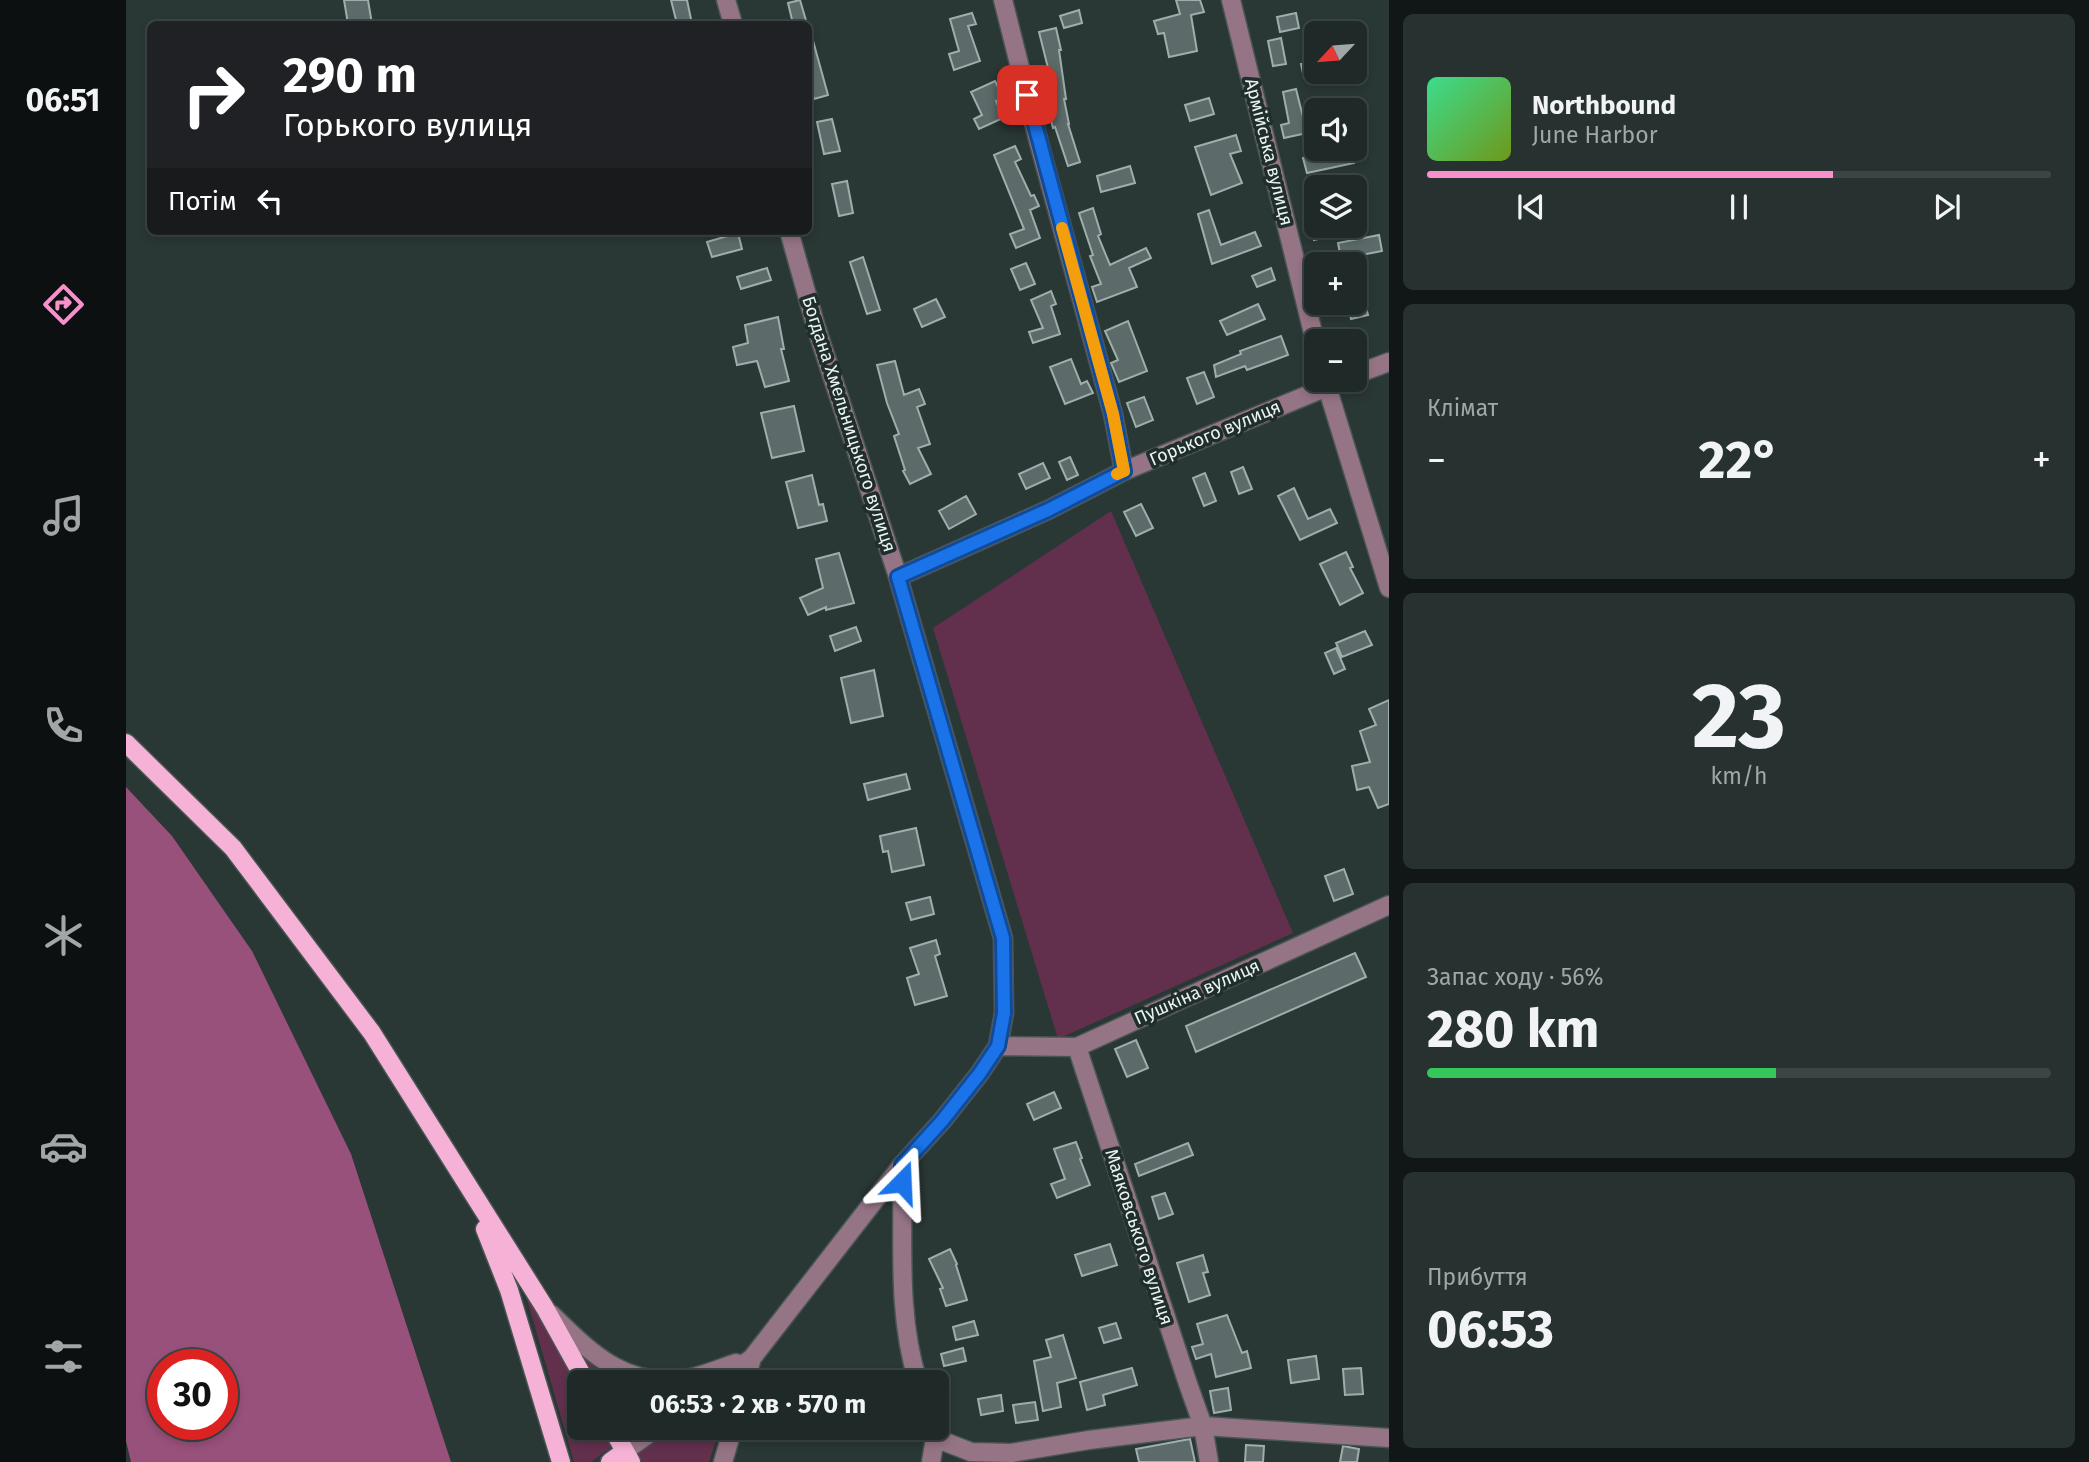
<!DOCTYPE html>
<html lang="uk">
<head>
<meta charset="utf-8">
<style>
	body { margin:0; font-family:"Fira Sans",sans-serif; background:#273130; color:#f1f3f6; height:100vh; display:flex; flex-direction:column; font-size:26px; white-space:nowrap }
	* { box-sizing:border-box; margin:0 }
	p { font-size:23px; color:#a1a6a8 }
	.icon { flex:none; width:38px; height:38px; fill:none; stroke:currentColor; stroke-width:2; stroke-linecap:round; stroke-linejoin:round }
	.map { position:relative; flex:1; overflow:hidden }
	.panel { display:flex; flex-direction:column; gap:14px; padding:14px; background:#111716; width:700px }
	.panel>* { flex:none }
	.banner { position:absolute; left:21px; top:21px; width:665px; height:214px; border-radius:10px; box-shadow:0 4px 10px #0003,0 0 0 2px #3c4545; background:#202124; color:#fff; overflow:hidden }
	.needle { width:46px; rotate:244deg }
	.fabs { position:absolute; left:1178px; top:21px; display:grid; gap:14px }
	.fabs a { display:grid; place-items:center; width:63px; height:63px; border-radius:10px; background:#1f2928; box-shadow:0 4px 10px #0003,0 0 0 2px #3c4545; font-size:35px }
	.speed { position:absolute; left:21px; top:1349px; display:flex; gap:14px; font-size:35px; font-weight:700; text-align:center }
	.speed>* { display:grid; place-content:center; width:91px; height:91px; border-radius:50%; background:#1f2928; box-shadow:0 4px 10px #0003,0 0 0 2px #3c4545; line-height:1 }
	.speed .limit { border:10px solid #d22; background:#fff; color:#111 }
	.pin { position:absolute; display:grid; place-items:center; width:60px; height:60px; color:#fff; margin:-30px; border-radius:14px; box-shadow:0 4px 10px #0006 }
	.me { position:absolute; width:77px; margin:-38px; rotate:21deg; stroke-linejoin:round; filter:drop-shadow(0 0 5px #0008) }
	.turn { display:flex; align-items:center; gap:24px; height:147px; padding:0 21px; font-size:32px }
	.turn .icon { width:91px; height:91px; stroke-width:2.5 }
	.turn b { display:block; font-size:49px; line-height:60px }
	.then { display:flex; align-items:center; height:66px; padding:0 21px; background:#0003; gap:14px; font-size:26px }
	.big { font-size:52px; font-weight:700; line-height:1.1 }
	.panel .card { flex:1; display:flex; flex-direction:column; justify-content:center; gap:10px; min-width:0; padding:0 24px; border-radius:10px; background:#273130 }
	.panel .dial { align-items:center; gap:0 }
	.dial b { font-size:91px; line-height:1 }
	.song { display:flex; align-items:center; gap:21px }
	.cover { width:84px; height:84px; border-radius:10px; background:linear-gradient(135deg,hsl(150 70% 55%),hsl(80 70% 35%)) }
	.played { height:7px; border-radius:4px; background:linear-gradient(90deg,#f890cb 65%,#3c4545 65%) }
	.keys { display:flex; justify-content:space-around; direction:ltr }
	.heat { display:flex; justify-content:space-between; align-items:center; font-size:38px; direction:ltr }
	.charge { height:10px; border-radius:5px; background:linear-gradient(90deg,#34c759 56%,#3c4545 0) }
	.trip { position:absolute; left:441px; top:1370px; width:382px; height:70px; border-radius:10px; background:#1f2928; box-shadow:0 4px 10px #0003,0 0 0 2px #3c4545; font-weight:700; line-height:70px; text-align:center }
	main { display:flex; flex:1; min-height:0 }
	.tabs { display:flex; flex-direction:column; width:126px; justify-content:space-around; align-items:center; background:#0c1010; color:#a1a6a8 }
	.tabs .icon { width:49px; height:49px }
	.tabs .on { color:#f890cb }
	.tabs b { font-size:32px; color:#f1f3f6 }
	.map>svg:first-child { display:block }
	.green { fill:#62304d }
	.forest { fill:#98517a; fill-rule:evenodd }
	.building { fill:#5c6b69; stroke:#9daeab; stroke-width:2 }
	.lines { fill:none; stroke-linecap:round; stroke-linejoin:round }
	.minor-casing { stroke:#485553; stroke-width:21 }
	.major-casing { stroke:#485553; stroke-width:21 }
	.minor { stroke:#957485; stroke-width:18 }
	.major { stroke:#f6b2d6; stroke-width:18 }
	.route-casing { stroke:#114b97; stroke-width:18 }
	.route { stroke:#1a73e8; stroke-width:12 }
	.slow { stroke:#f59e0b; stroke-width:12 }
	.labels { text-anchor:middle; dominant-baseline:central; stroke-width:7; stroke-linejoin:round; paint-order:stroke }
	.street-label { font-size:18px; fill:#eaf3f2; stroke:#1f2d2b }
</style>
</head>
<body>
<main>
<nav class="tabs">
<b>06:51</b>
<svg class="icon on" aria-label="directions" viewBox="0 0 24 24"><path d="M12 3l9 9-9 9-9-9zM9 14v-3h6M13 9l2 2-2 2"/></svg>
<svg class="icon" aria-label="music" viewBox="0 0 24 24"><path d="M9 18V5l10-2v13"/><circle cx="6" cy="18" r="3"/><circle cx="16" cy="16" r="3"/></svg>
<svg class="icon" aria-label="phone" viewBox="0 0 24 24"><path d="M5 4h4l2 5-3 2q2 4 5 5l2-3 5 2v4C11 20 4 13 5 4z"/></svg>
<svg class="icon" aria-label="climate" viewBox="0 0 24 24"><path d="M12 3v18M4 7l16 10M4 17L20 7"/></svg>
<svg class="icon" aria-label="car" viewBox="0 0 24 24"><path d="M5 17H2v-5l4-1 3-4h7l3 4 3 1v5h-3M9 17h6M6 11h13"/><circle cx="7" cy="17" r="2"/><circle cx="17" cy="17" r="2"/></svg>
<svg class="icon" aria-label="filters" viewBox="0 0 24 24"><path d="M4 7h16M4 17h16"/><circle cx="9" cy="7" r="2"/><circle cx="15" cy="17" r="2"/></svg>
</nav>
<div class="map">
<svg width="1263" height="1462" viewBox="0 0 1263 1462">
	<rect width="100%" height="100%" fill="#293735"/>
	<path class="green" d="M985,511L1167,933L932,1039L807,628Z
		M398,1289L453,1389V1428H475L486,1447L465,1462H448Z
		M445,1342C459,1359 473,1375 494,1382H467Z
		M548,1428H594L583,1462H512L508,1456Z"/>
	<path class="forest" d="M0,787L46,836L126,951L225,1154L325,1462H5L0,1441ZM96,1365V1424H37V1365Z"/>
	<path class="building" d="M218,0H242L246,24H222Z
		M545,0H561L566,24H551Z
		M674,0L681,24H667L662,3Z
		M1050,0H1074L1078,12L1065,15L1071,51L1043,57L1038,33L1032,34L1028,21L1054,14Z
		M953,10L956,23L938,28L934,16Z
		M846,13L850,24L842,26L854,61L828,70L823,54L833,51L824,19Z
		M1170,13L1173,28L1154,32L1151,17Z
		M930,28L935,50H933L940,99H938L943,124H942L954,162L942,166L929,127L927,128L921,106L925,105L919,69L922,68L913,32Z
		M682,37H686L702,95L688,99L682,80Z
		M1155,38L1160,64L1147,66L1142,41Z
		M1190,61V76L1178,78L1175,64Z
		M869,81L877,98L870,101L877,118L853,129L848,119L856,115L845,92Z
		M1170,89L1181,133L1158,138L1155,125L1163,123L1157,92Z
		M1083,98L1088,114L1064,121L1059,105Z
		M706,119L714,151L698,154L691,122Z
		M1110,135L1115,151L1104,154L1116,183L1085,195L1069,147Z
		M889,146L895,159L889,162L905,196L908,195L913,206L904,210L914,238L890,248L884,234L898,229L868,155Z
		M1221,149H1225L1228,163L1181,173L1177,158Z
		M1004,166L1009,183L975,192L971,176Z
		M721,181L727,213L713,216L706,184Z
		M967,208L975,234L972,236L984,265L1020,248L1025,258L1003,268L1011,287L971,302L966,287L975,284L964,256L967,255L953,213Z
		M1083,210L1095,245L1129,232L1135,246L1086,264L1072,214Z
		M1186,226H1198L1201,237L1188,240Z
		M612,233L616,249L586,257L581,242Z
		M1253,235L1256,251L1215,259L1212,243Z
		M737,257L754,310L741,314L724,262Z
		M900,263L909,284L894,290L885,269Z
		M641,268L645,280L615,289L611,277Z
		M1145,268L1149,280L1131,287L1126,276Z
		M1233,279L1242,315L1225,319L1221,303H1228V280Z
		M925,291L930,304L925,306L934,334L907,343L903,332L917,328L905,300Z
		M810,299L819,317L796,327L788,309Z
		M1132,304L1139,319L1101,335L1094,321Z
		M652,317L658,349H655L663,381L639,387L631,361L611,365L607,347L622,343L619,325Z
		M1002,321L1021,371L993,382L985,363L992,360L979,331Z
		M1155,336L1162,355L1121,370L1119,366L1090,377L1088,365L1115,354L1114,351Z
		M945,359L955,384L961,381L967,393L939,404L924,367Z
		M769,361L778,395L793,389L799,404L791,407L804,444L792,448L805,474L784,484L777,471L779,470L768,436L773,434L761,403L751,365Z
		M1078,372L1088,397L1071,404L1061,378Z
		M1018,397L1027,420L1010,427L1001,403Z
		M668,406L678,451L646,458L635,413Z
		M944,457L952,475L941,480L933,462Z
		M917,463L924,478L900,489L893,474Z
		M1117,467L1126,489L1113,494L1105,472Z
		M1079,473L1090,501L1078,506L1067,478Z
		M686,475L693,505L697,504L701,521L672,528L660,482Z
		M1168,488L1182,519L1204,509L1211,523L1174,540L1152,496Z
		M840,496L850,514L823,529L813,511Z
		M1015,504L1027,528L1010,536L998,512Z
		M1220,552L1227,567L1224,568L1237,593L1214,605L1194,564Z
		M713,553L728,603L700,610V607L682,615L674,598L697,588L690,559Z
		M730,627L735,641L709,651L704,636Z
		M1239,631L1246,645L1216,657L1210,643Z
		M1210,648L1219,669L1208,674L1199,653Z
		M748,670L757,716L725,723L715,678Z
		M1263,700V804L1252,808L1243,787L1231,790L1226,766L1244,762L1234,731L1250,725L1243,709Z
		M780,774L784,789L742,800L738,784Z
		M790,828L798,865L766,872L762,851L757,852L754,836Z
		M1218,869L1227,894L1208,901L1199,876Z
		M804,897L808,914L785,920L780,903Z
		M810,940L814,954L809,956L821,996L789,1005L781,978L793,974L784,948Z
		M1229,953L1240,977L1070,1052L1060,1026Z
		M1010,1040L1022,1068L1001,1077L989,1049Z
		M928,1092L935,1108L908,1120L901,1104Z
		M950,1142L956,1158L954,1159L964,1185L931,1198L925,1184L939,1179L928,1149Z
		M1062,1143L1067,1155L1013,1176L1009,1164Z
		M1039,1193L1047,1214L1033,1219L1026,1197Z
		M984,1244L991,1265L956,1276L949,1255Z
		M824,1249L831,1264L830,1265L841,1300L820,1306L814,1289L817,1288L803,1259Z
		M1077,1255L1082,1272L1077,1273L1084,1295L1063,1302L1051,1263Z
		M1101,1315L1116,1353L1121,1351L1125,1368L1090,1377L1085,1354L1070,1359L1066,1347L1077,1344L1071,1324Z
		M848,1321L852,1335L830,1340L827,1327Z
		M990,1323L995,1338L978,1343L973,1328Z
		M937,1335L950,1378L931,1383L935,1407L917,1411L908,1361L925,1357L920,1340Z
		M837,1348L840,1361L818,1366L815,1354Z
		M1190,1356L1193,1379L1165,1383L1162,1360Z
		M1006,1368L1011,1385L977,1395L979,1405L961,1410L954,1382Z
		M1235,1368L1237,1394L1219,1395L1217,1369Z
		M1102,1388L1105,1410L1088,1413L1084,1391Z
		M875,1395L877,1411L855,1415L852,1399Z
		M909,1402L912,1420L890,1423L887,1405Z
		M1064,1439L1069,1462H1013L1010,1449Z
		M1120,1445L1138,1446L1137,1462H1119Z
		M1217,1446L1233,1449L1231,1462H1214Z"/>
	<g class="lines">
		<defs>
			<path id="minor" d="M600,0L607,24
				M877,0L913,143L987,414L998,471
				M1105,0L1190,345
				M1228,375L1263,362
				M1199,380L1263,588
				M772,577L922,510L998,471L1218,380
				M872,1046L951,1047L1263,905
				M951,1047L1062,1384L1077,1426L1083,1462
				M776,1165C778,1237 770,1313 792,1382
				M425,1314C466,1354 501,1390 564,1378C579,1375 595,1368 610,1363
				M593,1382L626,1358L776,1165L816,1121L854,1073L872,1046L878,1013L877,938L772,577L690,327L663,231
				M619,1382L626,1358
				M806,1428L809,1438L845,1452L885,1453L963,1440L1077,1426L1263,1438
				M499,1451L531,1428
				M597,1462L607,1428
				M805,1462L809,1438"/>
			<path id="major" d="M0,743L107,848L246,1033L419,1308L460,1382
				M359,1229L383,1290L435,1462
				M486,1428L505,1462
				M484,1462L499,1451"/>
		</defs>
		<use href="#minor" class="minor-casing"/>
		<use href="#major" class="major-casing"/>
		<use href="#minor" class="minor"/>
		<use href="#major" class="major"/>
	</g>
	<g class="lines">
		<defs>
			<path id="route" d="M776,1182V1165L816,1121L854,1073L872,1046L878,1013L877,938L772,577L922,510L998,471L987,414L901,95"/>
		</defs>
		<use href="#route" class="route-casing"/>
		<use href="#route" class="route"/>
		<path class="slow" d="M936,228L987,414L998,471L991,474"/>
	</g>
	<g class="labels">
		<g class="street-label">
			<text transform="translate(1143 152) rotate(76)">Армійська вулиця</text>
			<text transform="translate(723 424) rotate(72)">Богдана Хмельницького вулиця</text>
			<text transform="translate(1089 433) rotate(-23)">Горького вулиця</text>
			<text transform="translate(1071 992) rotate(-24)">Пушкіна вулиця</text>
			<text transform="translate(1013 1237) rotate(72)">Маяковського вулиця</text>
		</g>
	</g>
</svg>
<div class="fabs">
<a><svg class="needle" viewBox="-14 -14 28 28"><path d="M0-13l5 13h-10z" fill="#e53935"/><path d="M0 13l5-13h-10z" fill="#a1a6a8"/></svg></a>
<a><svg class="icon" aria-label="sound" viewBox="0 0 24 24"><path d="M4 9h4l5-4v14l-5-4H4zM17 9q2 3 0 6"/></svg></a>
<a><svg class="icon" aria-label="layers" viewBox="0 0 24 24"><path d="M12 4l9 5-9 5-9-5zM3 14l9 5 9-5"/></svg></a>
<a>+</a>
<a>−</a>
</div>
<div class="speed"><div class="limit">30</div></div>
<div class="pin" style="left:901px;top:95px;background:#d93025"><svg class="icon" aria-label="arrive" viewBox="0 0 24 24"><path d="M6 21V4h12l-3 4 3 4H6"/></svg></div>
<svg class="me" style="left:776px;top:1182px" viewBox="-20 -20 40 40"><path d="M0-17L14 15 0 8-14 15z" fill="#1a73e8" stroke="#fff" stroke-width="4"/></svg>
<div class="trip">06:53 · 2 хв · 570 m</div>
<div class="banner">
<div class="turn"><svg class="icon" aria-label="right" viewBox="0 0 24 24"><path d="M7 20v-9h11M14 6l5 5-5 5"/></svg><div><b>290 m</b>Горького вулиця</div></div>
<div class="then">Потім<svg class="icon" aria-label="left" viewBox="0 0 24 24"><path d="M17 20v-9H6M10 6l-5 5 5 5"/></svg></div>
</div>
</div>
<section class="panel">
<div class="card">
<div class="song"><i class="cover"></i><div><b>Northbound</b><p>June Harbor</p></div></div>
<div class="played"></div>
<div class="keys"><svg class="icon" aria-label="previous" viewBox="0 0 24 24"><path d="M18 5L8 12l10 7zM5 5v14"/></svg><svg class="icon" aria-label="pause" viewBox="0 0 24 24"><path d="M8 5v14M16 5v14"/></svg><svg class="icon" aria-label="next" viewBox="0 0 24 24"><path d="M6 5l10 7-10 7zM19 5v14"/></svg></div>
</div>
<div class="card"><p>Клімат</p>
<div class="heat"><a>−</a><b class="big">22°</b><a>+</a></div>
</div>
<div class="card dial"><b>23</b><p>km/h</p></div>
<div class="card"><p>Запас ходу · 56%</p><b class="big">280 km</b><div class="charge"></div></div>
<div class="card"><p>Прибуття</p><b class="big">06:53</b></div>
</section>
</main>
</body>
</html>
